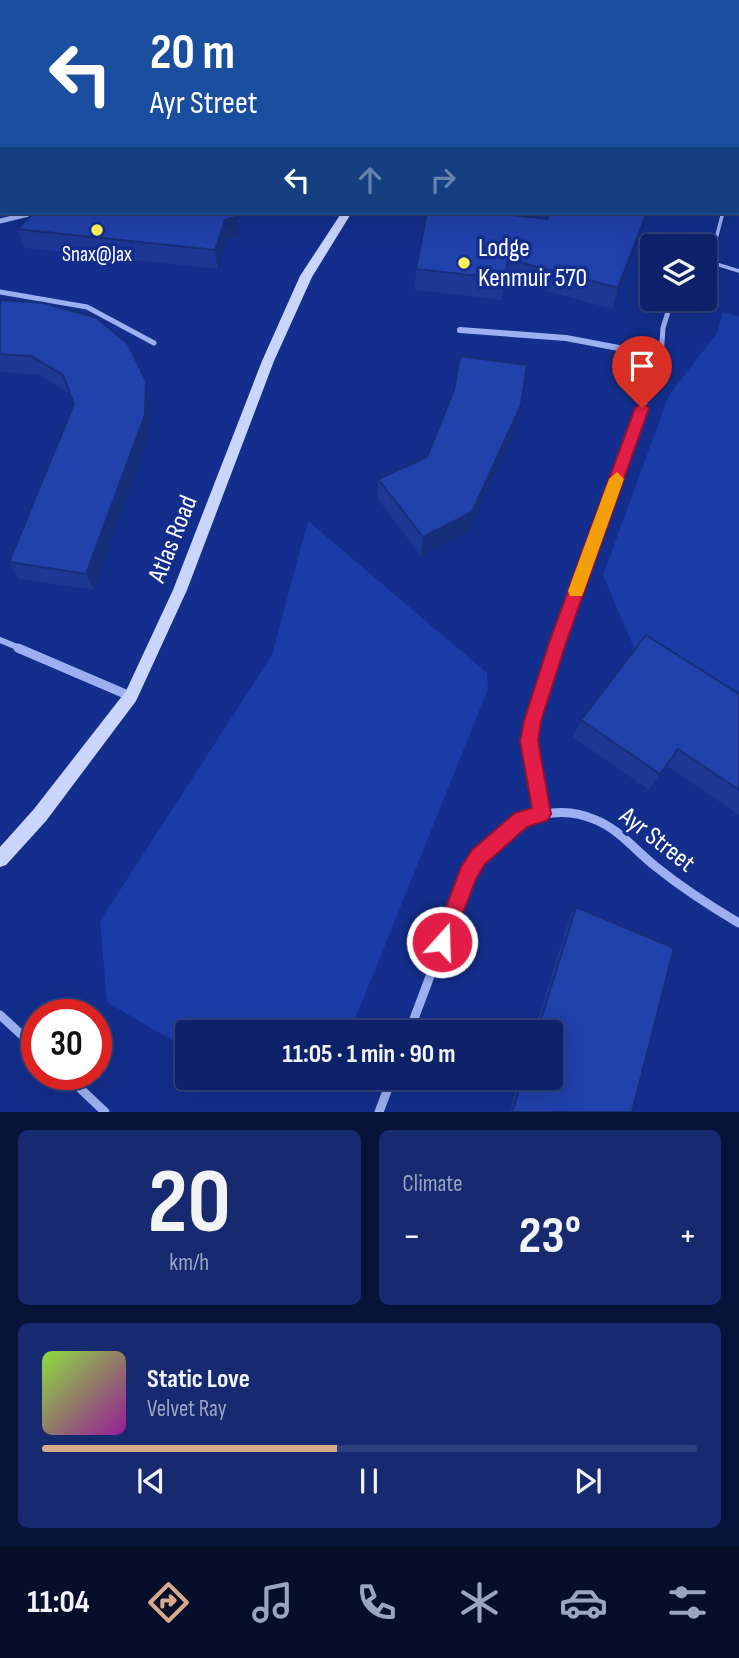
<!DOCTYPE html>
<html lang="en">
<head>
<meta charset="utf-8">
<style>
	body { margin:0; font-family:"Sofia Sans Condensed",sans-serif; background:#172a6f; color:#f1f3f6; height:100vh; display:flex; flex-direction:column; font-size:26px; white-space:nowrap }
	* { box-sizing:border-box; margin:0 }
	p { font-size:23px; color:#9ba4c0 }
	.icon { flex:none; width:38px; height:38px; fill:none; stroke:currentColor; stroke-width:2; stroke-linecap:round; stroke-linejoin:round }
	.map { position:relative; height:1112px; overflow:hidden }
	.drawer { display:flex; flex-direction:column; gap:18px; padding:18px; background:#08133a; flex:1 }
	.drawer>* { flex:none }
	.hud { position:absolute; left:0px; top:0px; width:740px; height:214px; box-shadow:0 7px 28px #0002,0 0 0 2px #2e3f7d; background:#1a4fa0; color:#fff; overflow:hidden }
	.tools { position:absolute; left:640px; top:234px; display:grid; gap:14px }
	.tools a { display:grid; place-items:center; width:77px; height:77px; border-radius:7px; background:#0e2269; box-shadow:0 7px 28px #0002,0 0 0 2px #2e3f7d; font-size:35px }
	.speed { position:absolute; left:21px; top:999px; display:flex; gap:14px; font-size:35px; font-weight:700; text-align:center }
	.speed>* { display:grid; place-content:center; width:91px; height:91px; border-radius:50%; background:#0e2269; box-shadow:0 7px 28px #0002,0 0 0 2px #2e3f7d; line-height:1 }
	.speed .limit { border:10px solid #d22; background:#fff; color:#111 }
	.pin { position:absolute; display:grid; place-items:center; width:60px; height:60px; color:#fff; margin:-72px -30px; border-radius:50% 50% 50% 0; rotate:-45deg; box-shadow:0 0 7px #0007 }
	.pin .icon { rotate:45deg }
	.me { position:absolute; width:77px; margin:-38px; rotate:20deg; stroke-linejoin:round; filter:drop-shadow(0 0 5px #0008) }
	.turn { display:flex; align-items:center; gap:24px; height:147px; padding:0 35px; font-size:32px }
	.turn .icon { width:91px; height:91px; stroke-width:2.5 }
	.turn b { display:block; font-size:49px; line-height:60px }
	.lanes { display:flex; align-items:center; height:66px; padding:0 35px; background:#0003; justify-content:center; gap:35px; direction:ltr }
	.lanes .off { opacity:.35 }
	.big { font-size:52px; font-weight:700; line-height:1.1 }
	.drawer .tile { flex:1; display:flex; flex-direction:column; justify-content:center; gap:10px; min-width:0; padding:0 24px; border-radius:10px; background:#172a6f }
	.drawer .dial { align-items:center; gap:0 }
	.dial b { font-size:91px; line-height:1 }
	.song { display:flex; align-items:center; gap:21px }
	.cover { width:84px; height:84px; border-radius:10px; background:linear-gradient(135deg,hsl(90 70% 55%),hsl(300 70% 35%)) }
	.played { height:7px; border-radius:4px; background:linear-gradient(90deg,#d6ab8b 45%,#2e3f7d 45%) }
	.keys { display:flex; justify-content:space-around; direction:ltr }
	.heat { display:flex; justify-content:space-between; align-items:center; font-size:38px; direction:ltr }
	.drawer .tiles { flex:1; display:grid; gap:18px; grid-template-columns:1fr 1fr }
	.tile:last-child { grid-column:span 2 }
	.trip { position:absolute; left:175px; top:1020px; width:388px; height:70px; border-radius:7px; background:#0e2269; box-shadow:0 7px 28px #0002,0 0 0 2px #2e3f7d; font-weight:700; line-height:70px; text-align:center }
	.menu { display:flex; height:112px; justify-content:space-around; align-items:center; background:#060e2a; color:#9ba4c0 }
	.menu .icon { width:49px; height:49px }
	.menu .selected { color:#d6ab8b }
	.menu b { font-size:32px; color:#f1f3f6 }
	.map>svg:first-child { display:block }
	.green { fill:#1b3ca6 }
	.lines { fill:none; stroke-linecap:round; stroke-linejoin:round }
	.lane-far1 { stroke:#9cb0f1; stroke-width:3.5 }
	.lane { stroke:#9cb0f1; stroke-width:5 }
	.street-far2 { stroke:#9cb0f1; stroke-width:5 }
	.street-far1 { stroke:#9cb0f1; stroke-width:6 }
	.street { stroke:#9cb0f1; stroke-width:9 }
	.secondary { fill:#cad5fb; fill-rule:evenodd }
	.rail-casing { stroke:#fff; stroke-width:5 }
	.rail { stroke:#132e8c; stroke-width:3.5; stroke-dasharray:11; stroke-linecap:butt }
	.wall { fill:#1c3893 }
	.shaded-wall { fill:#172e78 }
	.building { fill:#2141ab; stroke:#172e78; stroke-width:2 }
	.route { fill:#e11d48; stroke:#92132f; stroke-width:2 }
	.slow { fill:#f59e0b }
	.poi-dot { fill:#fff35b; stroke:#132e8c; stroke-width:2.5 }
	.labels { text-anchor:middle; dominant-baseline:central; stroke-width:7; stroke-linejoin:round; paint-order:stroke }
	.far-poi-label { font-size:21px; fill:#fff; stroke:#132e8c }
	.poi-label { font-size:26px; fill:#fff; stroke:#132e8c; text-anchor:start }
	.street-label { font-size:26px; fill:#fff; stroke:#132e8c }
</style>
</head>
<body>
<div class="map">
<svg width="739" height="1112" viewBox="0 0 739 1112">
	<rect width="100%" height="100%" fill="#132e8c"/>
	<path class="green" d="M723,312L739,316V720L637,655L603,575L669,395L717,333Z
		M308,521L487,673L488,689L350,1032H187V1049L107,1002L100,921L272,655Z"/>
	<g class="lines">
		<path class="lane-far1" d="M710,262L739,271
			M705,265L710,262L723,212"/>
		<path class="lane" d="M0,292L87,307L154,343
			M661,356L663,328L672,299"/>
		<path class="street-far2" d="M186,0L191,2
			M19,2L21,0
			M0,221L37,212"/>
		<path class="street-far1" d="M460,330L566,338L661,356L556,649
			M0,640L22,649"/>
		<path class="street" d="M18,648L130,696
			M542,814L529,741L556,648
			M0,1015L37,1049
			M409,1032C423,995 437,958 450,922C456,905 461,886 470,872C496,828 546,798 596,820C620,830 635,850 655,866C681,887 710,906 739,923
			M65,1074L105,1112
			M379,1112L392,1078"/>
		<path class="secondary" d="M738,42H739V48H738Z
			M342,212H352L312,277L274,361L187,590L136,701L46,821L6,865L0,867V847L34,809L126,691L173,590L262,361L300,276Z"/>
		<defs>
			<path id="rail" d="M454,0L461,2
				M480,0L486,2"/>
		</defs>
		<use href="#rail" class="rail-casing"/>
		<use href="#rail" class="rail"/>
	</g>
	<path class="wall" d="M650,212L613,309L505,280L502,300L415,290L416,269L547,219Z
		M17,229L239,236L227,239L218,269L24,248Z
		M0,300L151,400L150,434L94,590L18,579L9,562L74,405L70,394L39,375L0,372Z
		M521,405L518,426L469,532L421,556L378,499V479L427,457Z
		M739,694V815L667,766L649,790L573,737L581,720Z
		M576,907L632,1112H509L519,1078H551V1032H534L570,916Z"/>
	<path class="shaded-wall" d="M0,165H2V185L0,186Z
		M647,212H650L613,309L618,288Z
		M236,217L239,236L227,239L218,269L215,250L225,220Z
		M146,381L151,400L150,434L94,590L86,574Z
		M521,405L518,426L469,532L421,556L423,537Z
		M678,749L667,766L649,790L660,774Z"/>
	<path class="building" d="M210,0H332L338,2H208Z
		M2,119V165H0V120Z
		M35,212H235L236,217L225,220L215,250L17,229Z
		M427,212H482L547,219L550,212H647L618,288L508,259L505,279L416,269Z
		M0,300L44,303L97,318L128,344L146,381L145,415L86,574L9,562L74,404L63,375L31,356L0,354Z
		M460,356L527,365L521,405L472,512L423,537L378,479L427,457L454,390Z
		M646,635L739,694V790L678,749L660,774L581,720Z
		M576,907L674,948L632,1112H512L523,1078H551V1032H537Z"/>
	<path class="route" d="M642,403L649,408L566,643L541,721L538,741L551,814L548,820L527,827L485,864L476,879L449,949L442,952L435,949L433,942L461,867L472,850L515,813L532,808L520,741L524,721L549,643L635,408Z"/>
	<path class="slow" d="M617,472L624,479L584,591L582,596H570L568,591L609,479Z"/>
	<g class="poi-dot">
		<circle cx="97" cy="230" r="7"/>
		<circle cx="464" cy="263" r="7"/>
	</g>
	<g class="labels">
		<g class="far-poi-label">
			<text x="97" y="254">Snax@Jax</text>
		</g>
		<g class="poi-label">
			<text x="478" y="248">Lodge<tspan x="478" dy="30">Kenmuir 570</tspan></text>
		</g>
		<g class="street-label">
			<text transform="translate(173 539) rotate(-68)">Atlas Road</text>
			<text transform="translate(657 840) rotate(38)">Ayr Street</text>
		</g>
	</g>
</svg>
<div class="tools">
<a><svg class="icon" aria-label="layers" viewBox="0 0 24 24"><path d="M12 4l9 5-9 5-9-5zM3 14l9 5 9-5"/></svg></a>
</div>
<div class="speed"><div class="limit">30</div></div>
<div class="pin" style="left:642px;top:408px;background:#d93025"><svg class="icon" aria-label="arrive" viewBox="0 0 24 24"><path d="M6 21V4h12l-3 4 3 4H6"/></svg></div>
<svg class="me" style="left:442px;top:942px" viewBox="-20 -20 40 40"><circle r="17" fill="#e11d48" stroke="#fff" stroke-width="3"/><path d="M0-11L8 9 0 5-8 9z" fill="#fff"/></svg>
<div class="trip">11:05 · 1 min · 90 m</div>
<div class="hud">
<div class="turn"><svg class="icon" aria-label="left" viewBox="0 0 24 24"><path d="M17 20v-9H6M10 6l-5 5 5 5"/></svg><div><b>20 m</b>Ayr Street</div></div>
<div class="lanes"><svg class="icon" aria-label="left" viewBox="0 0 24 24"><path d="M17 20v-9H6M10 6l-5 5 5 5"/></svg><svg class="icon off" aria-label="ahead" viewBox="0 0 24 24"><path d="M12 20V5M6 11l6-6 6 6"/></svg><svg class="icon off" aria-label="right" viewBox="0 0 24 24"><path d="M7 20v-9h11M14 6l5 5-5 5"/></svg></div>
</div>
</div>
<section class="drawer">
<div class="tiles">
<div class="tile dial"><b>20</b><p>km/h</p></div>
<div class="tile"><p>Climate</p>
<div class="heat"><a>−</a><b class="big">23°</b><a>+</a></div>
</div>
<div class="tile">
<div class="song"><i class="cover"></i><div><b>Static Love</b><p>Velvet Ray</p></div></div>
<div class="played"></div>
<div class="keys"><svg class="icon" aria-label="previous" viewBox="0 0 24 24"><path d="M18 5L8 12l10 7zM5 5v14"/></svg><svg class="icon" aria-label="pause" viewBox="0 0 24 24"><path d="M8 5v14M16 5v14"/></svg><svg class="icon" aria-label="next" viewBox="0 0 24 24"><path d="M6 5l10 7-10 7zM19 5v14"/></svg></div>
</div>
</div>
</section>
<nav class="menu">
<b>11:04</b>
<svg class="icon selected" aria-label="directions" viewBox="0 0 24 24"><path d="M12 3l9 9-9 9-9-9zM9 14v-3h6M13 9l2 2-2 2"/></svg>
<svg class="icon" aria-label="music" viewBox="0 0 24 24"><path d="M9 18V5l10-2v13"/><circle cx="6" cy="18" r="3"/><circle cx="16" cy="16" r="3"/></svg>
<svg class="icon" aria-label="phone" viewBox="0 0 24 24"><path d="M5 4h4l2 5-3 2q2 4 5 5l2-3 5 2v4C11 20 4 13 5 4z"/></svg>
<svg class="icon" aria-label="climate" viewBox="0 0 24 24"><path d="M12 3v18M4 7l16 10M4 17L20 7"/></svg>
<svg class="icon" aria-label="car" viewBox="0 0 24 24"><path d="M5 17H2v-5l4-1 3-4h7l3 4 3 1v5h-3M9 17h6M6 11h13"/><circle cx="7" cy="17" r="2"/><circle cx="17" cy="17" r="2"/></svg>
<svg class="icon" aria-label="filters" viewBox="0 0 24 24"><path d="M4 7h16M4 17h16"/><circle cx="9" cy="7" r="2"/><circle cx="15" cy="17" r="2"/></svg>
</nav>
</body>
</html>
